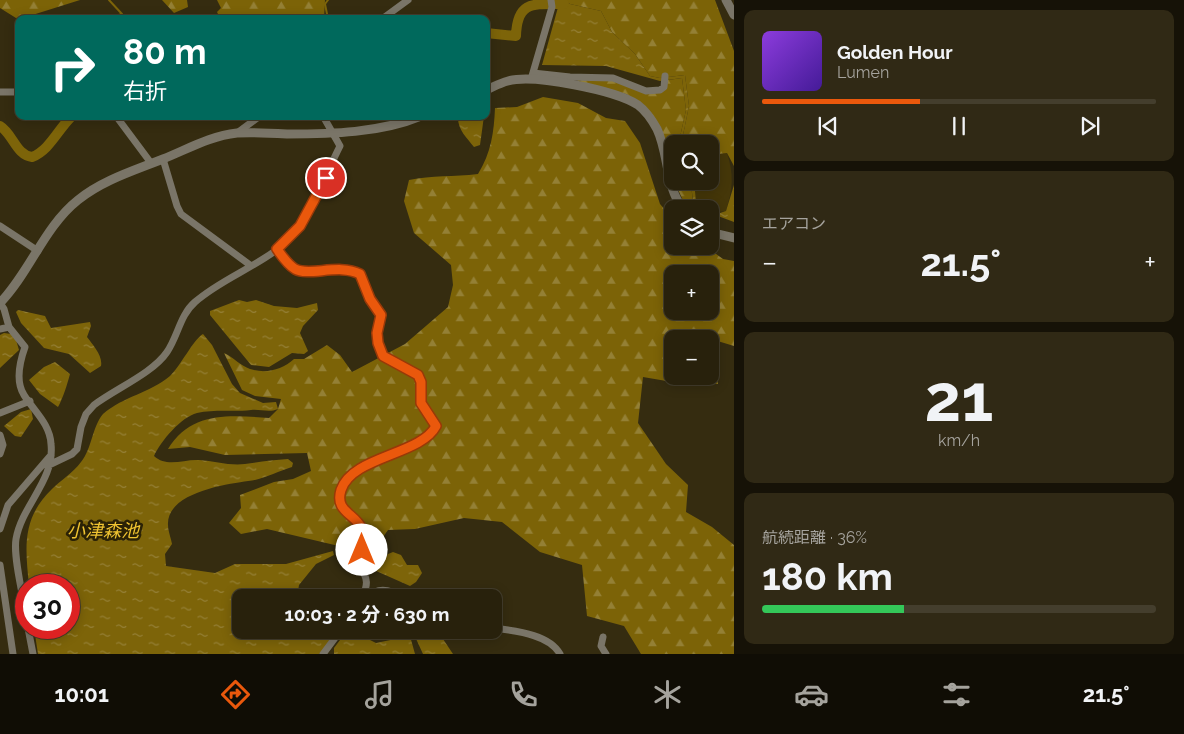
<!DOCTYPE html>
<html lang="ja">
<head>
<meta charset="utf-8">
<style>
	body { margin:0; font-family:Raleway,"Noto Sans JP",sans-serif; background:#302915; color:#f1f3f6; height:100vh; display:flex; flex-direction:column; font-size:19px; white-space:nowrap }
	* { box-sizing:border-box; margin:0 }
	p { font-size:16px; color:#a5a39d }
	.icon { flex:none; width:28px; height:28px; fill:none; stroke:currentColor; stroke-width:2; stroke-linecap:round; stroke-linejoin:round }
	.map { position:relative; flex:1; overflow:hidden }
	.details { display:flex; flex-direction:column; gap:10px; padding:10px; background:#161207; width:450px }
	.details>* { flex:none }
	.top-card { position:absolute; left:15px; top:15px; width:475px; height:105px; border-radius:10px; box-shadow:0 2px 12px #0003,0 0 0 1px #443e2d; background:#00695c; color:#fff; overflow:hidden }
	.buttons { position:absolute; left:664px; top:135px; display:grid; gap:10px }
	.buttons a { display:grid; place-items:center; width:55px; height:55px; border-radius:10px; background:#28210c; box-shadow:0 2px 12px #0003,0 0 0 1px #443e2d; font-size:25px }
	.speed { position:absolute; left:15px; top:574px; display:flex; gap:10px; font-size:25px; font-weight:700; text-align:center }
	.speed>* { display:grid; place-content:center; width:65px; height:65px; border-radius:50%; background:#28210c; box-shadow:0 2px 12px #0003,0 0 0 1px #443e2d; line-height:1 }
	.speed .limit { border:8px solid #d22; background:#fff; color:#111 }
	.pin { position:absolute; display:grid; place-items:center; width:42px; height:42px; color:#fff; margin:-21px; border:2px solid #fff; border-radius:50%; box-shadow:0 1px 5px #0007 }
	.me { position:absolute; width:55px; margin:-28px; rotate:0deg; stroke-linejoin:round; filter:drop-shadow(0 0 4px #0008) }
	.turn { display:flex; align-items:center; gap:18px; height:105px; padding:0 25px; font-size:22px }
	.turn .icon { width:65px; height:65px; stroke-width:2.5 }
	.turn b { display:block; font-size:35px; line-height:42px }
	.big { font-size:38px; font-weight:700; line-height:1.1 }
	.details .card { flex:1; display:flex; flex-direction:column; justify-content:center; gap:8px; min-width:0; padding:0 18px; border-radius:10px; background:#302915 }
	.details .dial { align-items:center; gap:0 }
	.dial b { font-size:65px; line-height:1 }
	.song { display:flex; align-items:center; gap:15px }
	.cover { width:60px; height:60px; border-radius:8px; background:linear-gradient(135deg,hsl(270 70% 55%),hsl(260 70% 35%)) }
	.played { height:5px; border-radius:2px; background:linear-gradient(90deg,#ea580c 40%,#443e2d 40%) }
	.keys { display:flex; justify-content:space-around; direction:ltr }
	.heat { display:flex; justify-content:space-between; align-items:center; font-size:28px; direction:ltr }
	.charge { height:8px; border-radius:4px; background:linear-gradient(90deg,#34c759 36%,#443e2d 0) }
	.trip { position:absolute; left:232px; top:589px; width:270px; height:50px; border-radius:10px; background:#28210c; box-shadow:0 2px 12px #0003,0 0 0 1px #443e2d; font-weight:700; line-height:50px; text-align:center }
	.menu { display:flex; height:80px; justify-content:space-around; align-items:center; background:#100d05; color:#a5a39d }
	.menu .icon { width:35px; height:35px }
	.menu .on { color:#ea580c }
	.menu b { font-size:22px; color:#f1f3f6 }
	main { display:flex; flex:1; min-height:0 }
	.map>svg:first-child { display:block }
	.grass { fill:#453709 }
	.forest { fill:url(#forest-firs); fill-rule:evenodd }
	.water { fill:url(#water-ripples) }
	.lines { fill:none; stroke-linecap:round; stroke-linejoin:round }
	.stream { stroke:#7d6409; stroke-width:2 }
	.river { stroke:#7d6409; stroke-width:10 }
	.minor { stroke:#7a7568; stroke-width:7 }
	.tertiary { stroke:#7a7568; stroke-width:9 }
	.route-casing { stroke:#983908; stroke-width:12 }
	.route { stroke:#ea580c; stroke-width:9 }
	.labels { text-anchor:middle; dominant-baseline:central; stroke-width:5; stroke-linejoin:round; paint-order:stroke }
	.water-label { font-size:18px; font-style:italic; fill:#efc331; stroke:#2b2206 }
</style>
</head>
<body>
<main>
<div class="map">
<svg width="734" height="654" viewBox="0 0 734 654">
	<defs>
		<pattern id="forest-firs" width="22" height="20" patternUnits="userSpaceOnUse" patternTransform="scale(1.25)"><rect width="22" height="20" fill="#7c6307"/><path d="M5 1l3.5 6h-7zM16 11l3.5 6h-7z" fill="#948035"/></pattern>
		<pattern id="water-ripples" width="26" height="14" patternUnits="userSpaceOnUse" patternTransform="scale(1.25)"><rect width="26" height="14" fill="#7d6409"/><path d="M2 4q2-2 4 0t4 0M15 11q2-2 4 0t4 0" fill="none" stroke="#958037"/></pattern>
	</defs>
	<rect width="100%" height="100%" fill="#352c10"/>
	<path class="grass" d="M727,153C734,175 733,188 726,211C716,214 703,208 696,201L694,181H710V155Z"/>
	<path class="forest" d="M0,0H80L26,17L16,18L0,8Z
		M162,0H187L188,7L174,13Z
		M217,0H325L324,19H293L284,15L271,19H217L219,16L217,12L221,8Z
		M563,0H715L734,51V166L727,153L710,155V144H684L683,135L689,106L685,75L660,78L650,76L635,54L612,32L601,11L570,4Z
		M682,78L686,110L680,137L681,144H672V176L643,104L626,94L577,83L578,79H608L636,90L666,89L668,80Z
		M543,97L578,103L606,118L625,121L640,143L660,204L672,218V246H705L723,259L734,261V346L711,339L718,384L678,383L643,377L638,423L666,464L688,485L686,512L712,527L734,545V654H641L624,626L587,616L582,565L540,552L502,522L464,518L415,529L388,530L371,554L351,560L343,547L267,529L241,534L229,523L241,508L240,495L274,482L293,479L311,471L307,453L225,455L190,447L168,449C191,411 230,415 269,418L278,409L281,399L255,396L242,390L224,353C233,357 241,366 250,369C266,374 282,370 294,359H304L327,345L340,355L352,372L405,344L448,307L453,285L451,265L414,233L404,201L409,180C432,175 454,177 478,174C491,153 494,132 495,108L517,107ZM672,274H710V311H672ZM672,339H710V376H672Z
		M674,181H691L693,206L687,209Z"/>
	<path class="water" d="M560,0L570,4L601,11L612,32L635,54L650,76L660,78L685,75L689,106L683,135L684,144H681L680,137L686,110L682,78L660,81L606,66L542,65Z
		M461,116H484L480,145L474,147C467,138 458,130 458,118Z
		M691,181H694L696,201L709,209H699L693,203Z
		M734,185V222L710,213V209L720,213L726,211Z
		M239,300L247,302L256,300L274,306L297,308L317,303L318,310L303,326L300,333L308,351L304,354L292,353L269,367L251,365L210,315V311Z
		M18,310L45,316L51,328L90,322L91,326L87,337C93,345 103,356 101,366L90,373L69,354L44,348L21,323L16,312Z
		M4,333L11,334L16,340L19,350L0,368V335Z
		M203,334L212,345L232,384L240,393L263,403L276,402L278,409C269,413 261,409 251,410C234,412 214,409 197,413C181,417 161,441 154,456C167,468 184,459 199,460C214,461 230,466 245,464C259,462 273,460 288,459L293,463L292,467C278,471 262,480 248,481C226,484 166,493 168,525C168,531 171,538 172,544L165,554L166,566L215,573L235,564H286L333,551L334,555L316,564L299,585L298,591L301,597L241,598V630H337L326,649L319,654H38L34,628H69V585H29C25,546 22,518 52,489C61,480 73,473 81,462C92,449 92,427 103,414C124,396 150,393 170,376C180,367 193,340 203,334Z
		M55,362L70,374C67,385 63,398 58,407L40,394L29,380L44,367Z
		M31,409L33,419L21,437L15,436L4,426L21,412Z
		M393,552L401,555L407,565H418L422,573L416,582L410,586L374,570L388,554Z
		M357,630H364L368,639L376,643L410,636L415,654H334V648L343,636L350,638Z
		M412,630H437L453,654H423Z"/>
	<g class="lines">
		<path class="stream" d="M328,0L325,4L328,19
			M105,19L122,14L109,0"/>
		<path class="river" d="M276,19H290
			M486,33L516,36C517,0 534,4 564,4
			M0,126C13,134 16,155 32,157C50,150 58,129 72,116"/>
		<path class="minor" d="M382,19L408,0
			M533,73L570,77L613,78L646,91L660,90L664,87L665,76
			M532,76L552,7L551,0
			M0,92H19
			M116,116L151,163
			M237,133L260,116
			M163,159L177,206L181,214L250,265
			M0,226L38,251
			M277,249C282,256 287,264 295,269C309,277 339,263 360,274L370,299L381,315L378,343L383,356L418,375L421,382V403L436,426C421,456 357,453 342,488C332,510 357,513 364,528C368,539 360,548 360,558C360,577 373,574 362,598
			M0,303L4,309L9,327
			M0,329L9,327L25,347C20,361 15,381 24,395C34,411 50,424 51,444C55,480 22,505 16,539C13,556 23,596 26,614
			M0,413L30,401
			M0,435L3,445L0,454
			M49,465L72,454L77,449L81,427L86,414L94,405C115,389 153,373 167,352C178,336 180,315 195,302C219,281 249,270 275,251C310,225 321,183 340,146L323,116
			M0,529L8,505L51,455
			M0,565L13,654
			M367,598C378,586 390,589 403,598
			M28,628L33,654
			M494,628C515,631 549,634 560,654
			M603,637L601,646L606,654
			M323,654L341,630"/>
		<path class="tertiary" d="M726,0L734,15
			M486,90C493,87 500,83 508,81C534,74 615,90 638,105C646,111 652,120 657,129C669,154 665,186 683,209
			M710,232L734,238
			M0,303C30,272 44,227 78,200C103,180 133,171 163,159C188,149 210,136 237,133C253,132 271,133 287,134C331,134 380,133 421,116"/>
	</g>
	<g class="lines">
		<defs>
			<path id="route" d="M326,178L300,226L277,249C282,256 287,264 295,269C309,277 339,263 360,274L370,299L381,315L377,333L378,343L383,356L418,375L421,382V403L436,426C421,455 352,456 341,490C332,519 372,512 362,550"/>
		</defs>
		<use href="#route" class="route-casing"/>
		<use href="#route" class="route"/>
	</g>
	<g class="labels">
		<g class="water-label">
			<text x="103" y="530">小津森池</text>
		</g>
	</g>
</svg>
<div class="buttons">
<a><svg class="icon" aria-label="search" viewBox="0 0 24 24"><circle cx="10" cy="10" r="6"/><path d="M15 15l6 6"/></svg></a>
<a><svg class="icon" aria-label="layers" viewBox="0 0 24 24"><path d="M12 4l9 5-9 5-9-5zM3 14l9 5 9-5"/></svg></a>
<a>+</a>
<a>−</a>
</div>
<div class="speed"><div class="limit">30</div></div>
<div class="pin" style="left:326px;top:178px;background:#d93025"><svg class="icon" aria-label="arrive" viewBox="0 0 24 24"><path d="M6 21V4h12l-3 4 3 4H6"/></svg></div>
<svg class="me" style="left:362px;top:550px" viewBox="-20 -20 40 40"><circle r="19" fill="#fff"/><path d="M0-13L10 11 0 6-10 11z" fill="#ea580c"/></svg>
<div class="trip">10:03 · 2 分 · 630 m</div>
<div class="top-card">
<div class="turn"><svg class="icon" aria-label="right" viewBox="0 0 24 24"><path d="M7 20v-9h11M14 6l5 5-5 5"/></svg><div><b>80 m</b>右折</div></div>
</div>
</div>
<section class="details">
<div class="card">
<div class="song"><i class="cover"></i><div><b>Golden Hour</b><p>Lumen</p></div></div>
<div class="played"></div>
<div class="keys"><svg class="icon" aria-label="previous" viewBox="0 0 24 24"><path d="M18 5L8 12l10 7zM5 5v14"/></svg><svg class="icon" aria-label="pause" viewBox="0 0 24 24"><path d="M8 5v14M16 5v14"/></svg><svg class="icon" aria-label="next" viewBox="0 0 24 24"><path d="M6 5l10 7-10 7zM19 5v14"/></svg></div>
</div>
<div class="card"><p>エアコン</p>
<div class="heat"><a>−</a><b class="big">21.5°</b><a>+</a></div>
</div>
<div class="card dial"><b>21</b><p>km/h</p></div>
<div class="card"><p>航続距離 · 36%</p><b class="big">180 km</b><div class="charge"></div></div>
</section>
</main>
<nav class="menu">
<b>10:01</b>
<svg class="icon on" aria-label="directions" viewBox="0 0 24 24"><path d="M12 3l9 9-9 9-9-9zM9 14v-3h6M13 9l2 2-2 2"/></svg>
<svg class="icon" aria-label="music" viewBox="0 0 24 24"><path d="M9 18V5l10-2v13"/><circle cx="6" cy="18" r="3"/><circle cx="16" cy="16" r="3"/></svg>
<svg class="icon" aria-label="phone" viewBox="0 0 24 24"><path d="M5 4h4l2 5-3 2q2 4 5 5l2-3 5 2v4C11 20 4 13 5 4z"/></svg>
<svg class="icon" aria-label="climate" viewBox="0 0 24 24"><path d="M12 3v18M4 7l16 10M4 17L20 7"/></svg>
<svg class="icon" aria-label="car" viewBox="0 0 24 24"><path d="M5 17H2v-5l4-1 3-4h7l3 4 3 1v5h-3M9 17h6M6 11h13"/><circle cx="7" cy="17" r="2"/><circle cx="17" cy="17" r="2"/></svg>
<svg class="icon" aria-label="filters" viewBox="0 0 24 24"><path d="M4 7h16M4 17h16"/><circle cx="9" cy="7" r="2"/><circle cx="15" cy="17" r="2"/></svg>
<b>21.5°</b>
</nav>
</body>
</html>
